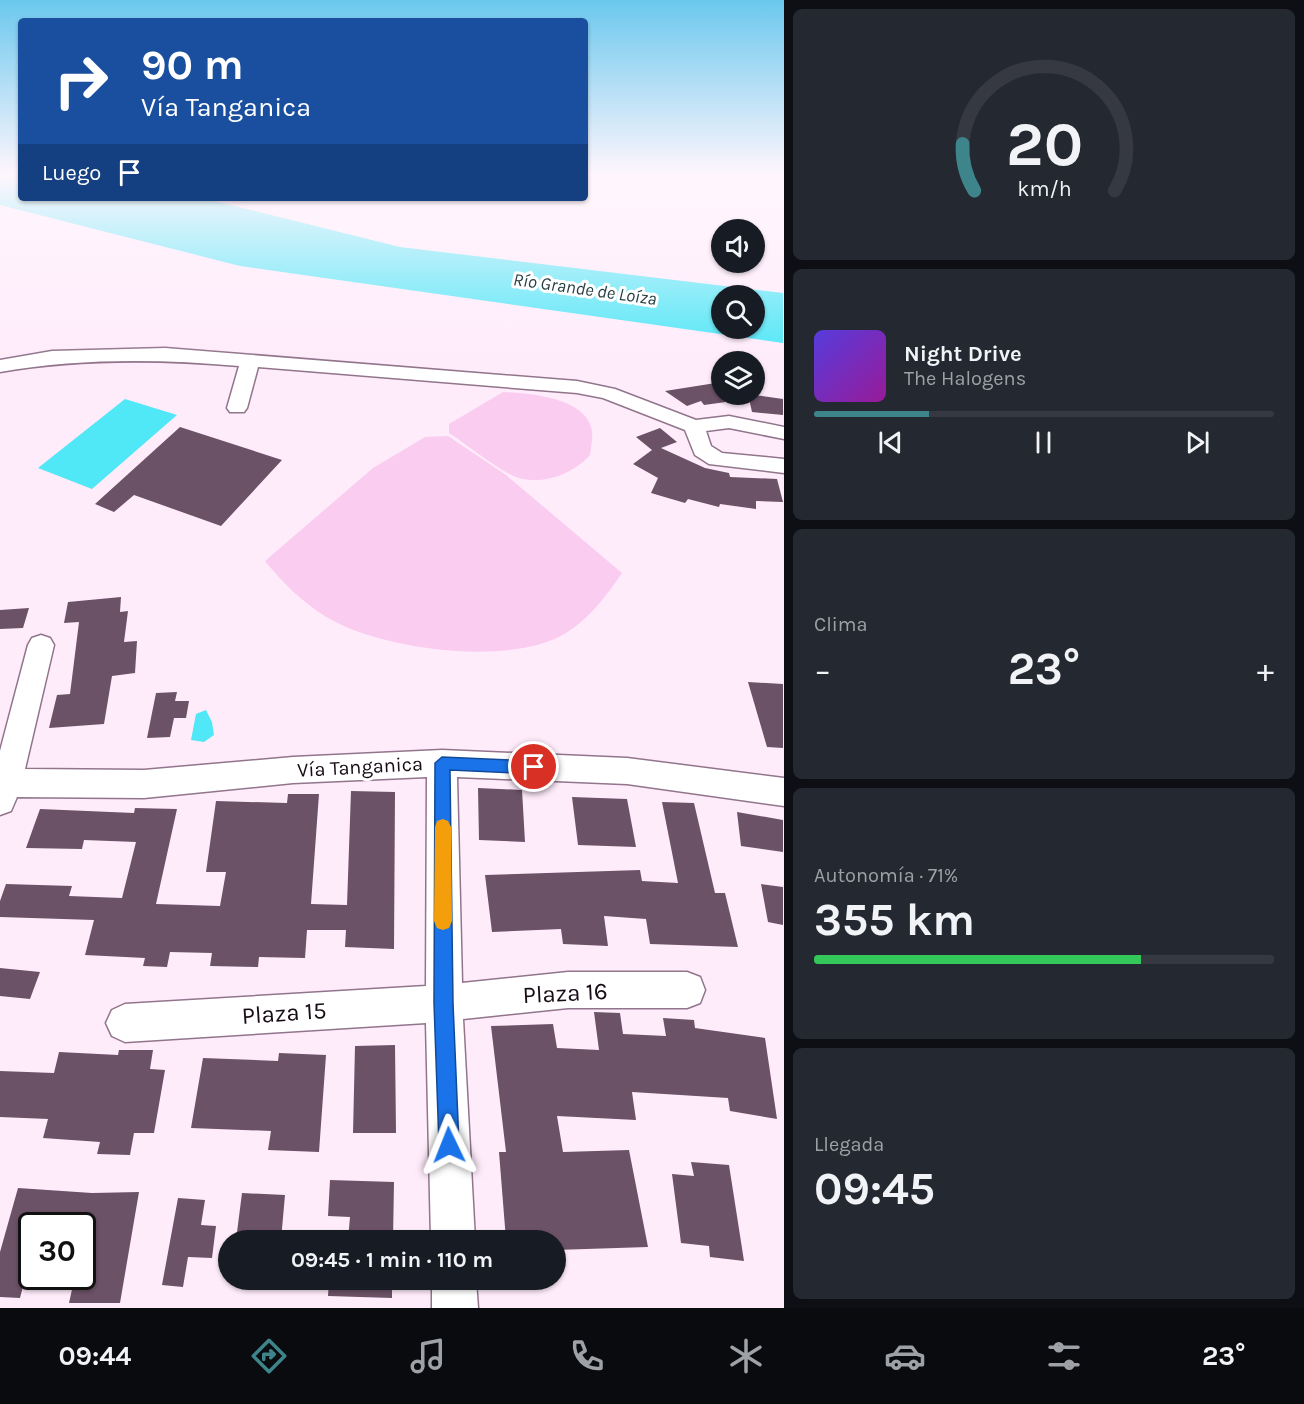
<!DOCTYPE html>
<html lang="es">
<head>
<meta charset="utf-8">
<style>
	body { margin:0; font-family:Karla,sans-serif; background:#242831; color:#f1f3f6; height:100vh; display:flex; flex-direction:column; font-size:22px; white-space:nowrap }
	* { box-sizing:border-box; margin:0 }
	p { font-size:20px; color:#9ea1a6 }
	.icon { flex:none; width:33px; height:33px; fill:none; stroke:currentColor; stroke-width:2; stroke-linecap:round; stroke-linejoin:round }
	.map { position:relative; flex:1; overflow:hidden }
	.details { display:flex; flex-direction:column; gap:9px; padding:9px; background:#0d0f14; width:520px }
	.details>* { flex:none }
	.top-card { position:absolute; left:18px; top:18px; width:570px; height:183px; border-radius:6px; box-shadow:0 2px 4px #0004; background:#1a4fa0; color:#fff; overflow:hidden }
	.buttons { position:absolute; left:711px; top:219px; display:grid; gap:12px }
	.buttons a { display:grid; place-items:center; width:54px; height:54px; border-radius:50%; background:#171b24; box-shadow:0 2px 4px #0004; font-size:30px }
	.speed { position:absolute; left:18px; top:1212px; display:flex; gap:12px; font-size:30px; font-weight:700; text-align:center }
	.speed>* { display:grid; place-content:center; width:78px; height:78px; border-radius:50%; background:#171b24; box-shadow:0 2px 4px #0004; line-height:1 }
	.speed .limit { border:3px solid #111; border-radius:9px; background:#fff; color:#111 }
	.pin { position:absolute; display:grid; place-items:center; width:51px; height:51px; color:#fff; margin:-26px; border:3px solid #fff; border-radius:50%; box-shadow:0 2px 6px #0007 }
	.me { position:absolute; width:66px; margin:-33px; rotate:358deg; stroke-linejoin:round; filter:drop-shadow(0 0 4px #0008) }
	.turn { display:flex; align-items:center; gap:21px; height:126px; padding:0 24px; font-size:27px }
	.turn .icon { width:78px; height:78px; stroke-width:2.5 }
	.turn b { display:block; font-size:42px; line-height:51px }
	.then { display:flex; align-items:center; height:57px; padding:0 24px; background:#0003; gap:12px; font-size:22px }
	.big { font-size:45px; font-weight:700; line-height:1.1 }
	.details .tile { flex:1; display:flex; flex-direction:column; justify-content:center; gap:9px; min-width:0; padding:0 21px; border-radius:9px; background:#242831 }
	.details .dial { align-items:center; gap:0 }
	.dial svg { height:156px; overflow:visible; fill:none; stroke:#363941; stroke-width:7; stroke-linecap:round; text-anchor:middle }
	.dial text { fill:#f1f3f6; stroke:none }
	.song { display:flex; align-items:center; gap:18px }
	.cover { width:72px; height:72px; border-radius:9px; background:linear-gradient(135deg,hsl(250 70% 55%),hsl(300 70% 35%)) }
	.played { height:6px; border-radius:3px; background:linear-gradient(90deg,#3d848b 25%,#363941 25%) }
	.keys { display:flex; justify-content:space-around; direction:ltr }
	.heat { display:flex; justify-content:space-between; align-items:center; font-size:33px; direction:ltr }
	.charge { height:9px; border-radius:4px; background:linear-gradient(90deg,#34c759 71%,#363941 0) }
	.trip { position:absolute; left:218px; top:1230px; width:348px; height:60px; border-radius:30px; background:#171b24; box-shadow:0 2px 4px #0004; font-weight:700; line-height:60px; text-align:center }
	.tabs { display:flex; height:96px; justify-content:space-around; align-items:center; background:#090b0e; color:#9ea1a6 }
	.tabs .icon { width:42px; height:42px }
	.tabs .active { color:#3d848b }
	.tabs b { font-size:27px; color:#f1f3f6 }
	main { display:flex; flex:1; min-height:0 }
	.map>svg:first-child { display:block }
	.green { fill:#faccf0 }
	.water { fill:#50e7f6; fill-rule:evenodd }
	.building { fill:#6c5267 }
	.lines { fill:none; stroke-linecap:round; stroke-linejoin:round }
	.street-casing { stroke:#91758c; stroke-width:3 }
	.street { fill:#fff; fill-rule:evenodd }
	.route { fill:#1a73e8; stroke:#114b97; stroke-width:1.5 }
	.slow { fill:#f59e0b }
	.labels { text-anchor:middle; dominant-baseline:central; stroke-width:6; stroke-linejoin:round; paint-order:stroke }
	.far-water-label { font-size:18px; font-style:italic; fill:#284144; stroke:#fff }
	.street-label { font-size:20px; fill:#180d16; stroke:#fff }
	.near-street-label { font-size:24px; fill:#180d16; stroke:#fff }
</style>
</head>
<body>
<main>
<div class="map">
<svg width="784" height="1308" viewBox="0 0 784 1308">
	<rect width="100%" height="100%" fill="#ffecfb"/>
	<path class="green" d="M503,392C527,393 583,397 591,427C594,435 591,446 590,455C573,474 544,485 519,478C503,474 465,443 449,433V424Z
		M448,436L506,475L622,573C607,595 590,618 566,633C512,667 382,650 328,618C301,601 285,585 265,561L373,468L425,437Z"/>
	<path class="water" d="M0,174H21V198H202L400,247L783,293V343L240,266L0,205ZM722,296H754V328H722Z
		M125,399L177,415L92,489L38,468Z
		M206,710L212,722L214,735L204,742L191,740L196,714Z"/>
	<path class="building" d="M722,382V392L718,394L726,402L704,405L701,401L687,406L665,391Z
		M748,394L783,399V415L752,412Z
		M180,427L282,460L221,526L134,495L114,512L95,504Z
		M660,428L677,442L661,448L705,468L729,473L730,477L777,479L783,502L756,501V509L720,504L719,507L688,499L685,503L651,493L658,478L633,464L652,450L636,437Z
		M121,597L120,612L128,611L124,642L137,641L135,673L112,676L104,724L49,728L57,695L70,694L79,622L64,623L68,602Z
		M29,608L23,628L0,629V610Z
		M748,682L783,684V748L767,747Z
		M177,692L175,701H189L186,718H174L170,737L147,738L156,693Z
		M478,788L522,790L525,842L479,840Z
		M351,791L395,792L394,949L345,947L346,930H307L305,958L259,957L258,967L210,966L212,953L170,952L167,967L143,966L145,958L85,955L94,920L0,917V901L6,884L72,886L69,896L122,898L136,842L84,840L82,849L26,848L40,809L134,813L135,808L177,809L156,904L220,906L226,872H206L216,801L287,803L288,794H319L311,904L347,905Z
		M572,797L627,799L636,847L578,845Z
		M662,802L694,803L715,893H725L738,947L650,944L646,919L604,916L608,946L563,944L561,929L492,932L485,875L640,870L642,881L678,883Z
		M737,812L783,820V852L741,846Z
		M761,884L783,887V925L768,922Z
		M0,968L40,972L30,999L0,996Z
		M594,1012L620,1013L623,1034L666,1036L663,1018L694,1020L695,1028L765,1038L777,1119L730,1111L728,1098L632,1092L636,1120L557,1116L563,1152L629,1150L648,1247L555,1250V1240H506L499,1152H506L491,1026L553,1024L557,1048L599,1050Z
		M395,1045L396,1133H353L355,1046Z
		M119,1050H153L150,1069L165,1070L154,1133H134L130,1155L97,1154L100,1142L43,1138L48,1119L0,1117V1071L54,1073L59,1052L118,1055Z
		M279,1053L326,1055L319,1152L268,1150L271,1131L191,1128L203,1058L278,1061Z
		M691,1162L729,1165L744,1261L710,1257L709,1246L681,1243L672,1174L694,1176Z
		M330,1180L394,1182L393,1240H348L350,1217L328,1216Z
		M18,1188L92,1193L139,1192L120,1303H69L75,1276H82V1226H32V1275H26L20,1298L0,1297V1252Z
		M242,1193L285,1195L281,1240H236Z
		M178,1198L205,1200L201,1225L216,1226L212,1258L188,1257L183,1287L162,1285Z
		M329,1280H392V1298L328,1296Z"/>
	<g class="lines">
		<defs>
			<path id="street" d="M165,348L577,381L615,389L696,420L729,416L784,427V439L729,428L706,431L711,446L722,453L784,459V473L709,464L695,455L685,430L603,398L577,393L258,367L247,408L244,412H230L227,408L239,366C159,359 80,358 0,372V360L52,351Z
				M41,635L50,638L54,645L25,769L144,770L293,757L442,750L627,758L784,778V806L627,784L457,777L462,983L568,972H687L700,977L705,990L700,1003L687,1008H568L463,1019L475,1240H431L426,1023L125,1042L112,1036L106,1023L112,1010L125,1004L426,986L427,777L293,783L144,798L17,797L11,811L0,815V751L28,645L32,638Z
				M432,1280H476L478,1308H432Z"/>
		</defs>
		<use href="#street" class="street-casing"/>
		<use href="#street" class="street"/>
	</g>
	<linearGradient id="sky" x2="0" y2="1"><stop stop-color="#6bc8ee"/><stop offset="0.49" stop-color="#fff6fd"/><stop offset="1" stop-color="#fff6fd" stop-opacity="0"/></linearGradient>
	<rect width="784" height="357" fill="url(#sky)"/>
	<path class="route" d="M442,757L534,761L542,767L534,774L450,770L453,1003L459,1145L456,1153L449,1156L442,1153L439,1145L434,1003L435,763Z"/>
	<path class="slow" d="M443,819L448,821L451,827L452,921L449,928L443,930L437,928L434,921L435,827L437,821Z"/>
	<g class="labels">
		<g class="far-water-label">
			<text transform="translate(585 289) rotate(8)">Río Grande de Loíza</text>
		</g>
		<g class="street-label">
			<text transform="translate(360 767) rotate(-3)">Vía Tanganica</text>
		</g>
		<g class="near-street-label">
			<text transform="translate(565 993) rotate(-3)">Plaza 16</text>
			<text transform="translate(284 1013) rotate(-4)">Plaza 15</text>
		</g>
	</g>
</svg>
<div class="buttons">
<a><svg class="icon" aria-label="sound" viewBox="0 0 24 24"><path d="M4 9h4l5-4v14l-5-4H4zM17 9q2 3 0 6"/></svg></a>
<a><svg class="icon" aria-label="search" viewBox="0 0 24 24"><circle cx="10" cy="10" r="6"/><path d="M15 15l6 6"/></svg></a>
<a><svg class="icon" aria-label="layers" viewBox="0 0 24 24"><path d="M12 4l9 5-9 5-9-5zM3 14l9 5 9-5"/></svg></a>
</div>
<div class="speed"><div class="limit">30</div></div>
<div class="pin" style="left:534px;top:767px;background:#d93025"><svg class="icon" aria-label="arrive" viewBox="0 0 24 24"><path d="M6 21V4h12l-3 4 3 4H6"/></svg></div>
<svg class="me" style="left:449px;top:1145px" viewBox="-20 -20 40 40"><path d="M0-17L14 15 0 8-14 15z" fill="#1a73e8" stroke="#fff" stroke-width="4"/></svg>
<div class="trip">09:45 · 1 min · 110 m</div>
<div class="top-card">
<div class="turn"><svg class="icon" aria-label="right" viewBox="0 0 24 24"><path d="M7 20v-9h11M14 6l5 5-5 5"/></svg><div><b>90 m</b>Vía Tanganica</div></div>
<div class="then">Luego<svg class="icon" aria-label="arrive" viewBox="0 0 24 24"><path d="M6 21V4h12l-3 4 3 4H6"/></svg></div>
</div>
</div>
<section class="details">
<div class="tile dial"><svg viewBox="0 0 100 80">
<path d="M14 69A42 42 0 1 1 86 69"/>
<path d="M14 69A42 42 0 0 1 8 45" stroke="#3d848b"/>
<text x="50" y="56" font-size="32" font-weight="700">20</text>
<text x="50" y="72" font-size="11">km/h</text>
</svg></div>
<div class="tile">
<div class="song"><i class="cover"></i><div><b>Night Drive</b><p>The Halogens</p></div></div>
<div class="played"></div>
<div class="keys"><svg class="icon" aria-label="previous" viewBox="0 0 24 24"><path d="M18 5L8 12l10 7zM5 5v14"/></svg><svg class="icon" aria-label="pause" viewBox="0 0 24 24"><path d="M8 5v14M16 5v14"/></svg><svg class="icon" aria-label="next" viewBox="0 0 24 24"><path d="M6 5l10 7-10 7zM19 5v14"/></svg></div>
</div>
<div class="tile"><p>Clima</p>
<div class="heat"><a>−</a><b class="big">23°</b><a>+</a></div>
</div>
<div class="tile"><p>Autonomía · 71%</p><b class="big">355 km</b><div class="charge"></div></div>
<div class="tile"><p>Llegada</p><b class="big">09:45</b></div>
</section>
</main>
<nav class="tabs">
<b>09:44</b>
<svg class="icon active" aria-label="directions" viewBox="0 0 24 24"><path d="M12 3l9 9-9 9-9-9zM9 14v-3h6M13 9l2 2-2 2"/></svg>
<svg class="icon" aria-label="music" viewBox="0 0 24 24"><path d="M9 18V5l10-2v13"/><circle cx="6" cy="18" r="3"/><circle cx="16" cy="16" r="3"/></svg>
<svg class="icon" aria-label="phone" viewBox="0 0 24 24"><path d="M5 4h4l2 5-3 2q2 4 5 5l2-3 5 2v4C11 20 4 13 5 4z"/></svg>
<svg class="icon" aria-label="climate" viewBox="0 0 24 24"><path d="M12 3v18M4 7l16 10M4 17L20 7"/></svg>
<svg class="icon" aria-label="car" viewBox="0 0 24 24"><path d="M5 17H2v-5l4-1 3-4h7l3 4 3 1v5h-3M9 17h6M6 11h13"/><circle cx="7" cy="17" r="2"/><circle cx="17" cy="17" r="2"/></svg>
<svg class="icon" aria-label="filters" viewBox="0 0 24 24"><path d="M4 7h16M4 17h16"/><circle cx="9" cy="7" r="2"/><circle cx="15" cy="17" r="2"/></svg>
<b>23°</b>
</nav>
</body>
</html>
